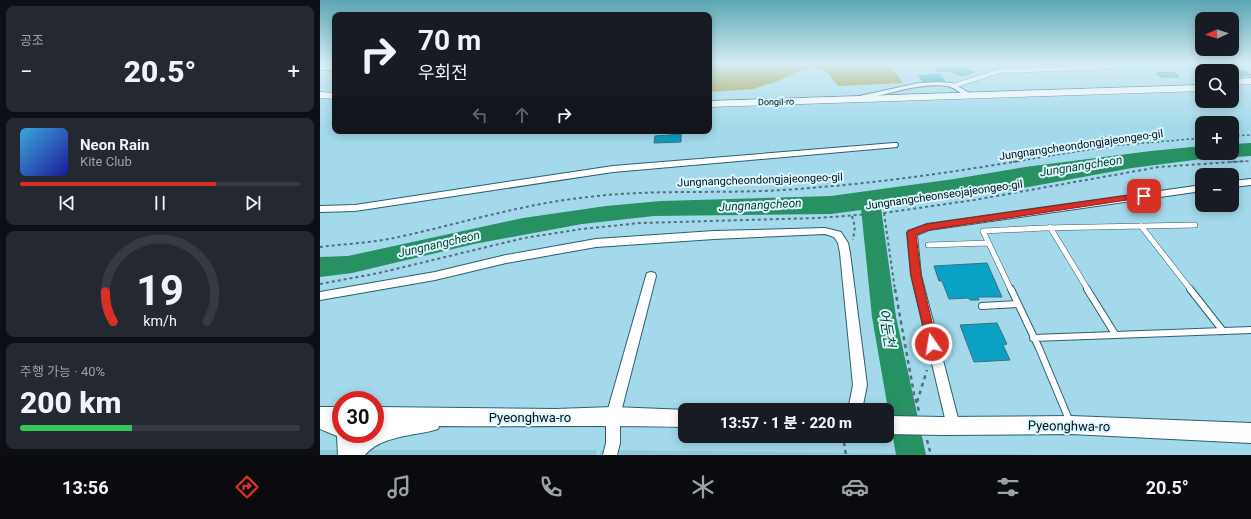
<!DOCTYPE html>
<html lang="ko">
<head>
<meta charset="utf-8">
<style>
	body { margin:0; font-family:Roboto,"Noto Sans KR",sans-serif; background:#242831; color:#f1f3f6; height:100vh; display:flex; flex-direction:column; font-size:15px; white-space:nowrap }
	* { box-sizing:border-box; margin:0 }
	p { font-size:13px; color:#9ea1a6 }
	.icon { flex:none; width:22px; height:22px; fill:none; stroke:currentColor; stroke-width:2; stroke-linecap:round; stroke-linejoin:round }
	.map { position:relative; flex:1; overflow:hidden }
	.side { display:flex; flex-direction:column; gap:6px; padding:6px; background:#0d0f14; width:320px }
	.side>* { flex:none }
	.guide { position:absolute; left:12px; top:12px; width:380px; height:122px; border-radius:8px; box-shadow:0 2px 10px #0003; background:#171b24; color:#f1f3f6; overflow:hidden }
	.needle { width:26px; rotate:267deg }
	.controls { position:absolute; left:875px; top:12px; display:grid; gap:8px }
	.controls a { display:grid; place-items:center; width:44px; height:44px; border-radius:8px; background:#171b24; box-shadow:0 2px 10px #0003; font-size:20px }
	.speed { position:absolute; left:12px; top:391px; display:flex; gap:8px; font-size:20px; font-weight:700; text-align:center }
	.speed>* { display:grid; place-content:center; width:52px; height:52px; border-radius:50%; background:#171b24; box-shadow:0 2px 10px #0003; line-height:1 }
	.speed .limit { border:6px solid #d22; background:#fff; color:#111 }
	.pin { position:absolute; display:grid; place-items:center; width:34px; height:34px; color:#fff; margin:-17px; border-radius:8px; box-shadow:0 2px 6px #0006 }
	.me { position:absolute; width:44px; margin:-22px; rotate:347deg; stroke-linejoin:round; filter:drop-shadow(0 0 3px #0008) }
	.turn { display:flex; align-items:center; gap:14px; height:84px; padding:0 20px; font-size:18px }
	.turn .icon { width:52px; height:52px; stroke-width:2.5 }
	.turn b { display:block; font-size:28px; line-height:34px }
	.lanes { display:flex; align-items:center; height:38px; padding:0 20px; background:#0003; justify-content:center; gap:20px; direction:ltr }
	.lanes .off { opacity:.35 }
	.big { font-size:30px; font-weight:800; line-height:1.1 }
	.side .card { flex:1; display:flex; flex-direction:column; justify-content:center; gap:6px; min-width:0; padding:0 14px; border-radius:8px; background:#242831 }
	.side .dial { align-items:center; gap:0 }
	.dial svg { height:104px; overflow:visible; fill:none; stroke:#363941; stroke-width:7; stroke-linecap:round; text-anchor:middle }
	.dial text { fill:#f1f3f6; stroke:none }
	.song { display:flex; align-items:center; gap:12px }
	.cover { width:48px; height:48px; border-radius:6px; background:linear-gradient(135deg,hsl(200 70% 55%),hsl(240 70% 35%)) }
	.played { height:4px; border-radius:2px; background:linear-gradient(90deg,#d93025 70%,#363941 70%) }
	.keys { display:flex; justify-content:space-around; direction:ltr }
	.heat { display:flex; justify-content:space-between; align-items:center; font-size:22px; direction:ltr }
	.charge { height:6px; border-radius:3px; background:linear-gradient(90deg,#34c759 40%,#363941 0) }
	.trip { position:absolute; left:358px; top:403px; width:216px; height:40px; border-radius:8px; background:#171b24; box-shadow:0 2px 10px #0003; font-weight:800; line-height:40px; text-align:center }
	.menu { display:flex; height:64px; justify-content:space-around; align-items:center; background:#090b0e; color:#9ea1a6 }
	.menu .icon { width:28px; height:28px }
	.menu .active { color:#d93025 }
	.menu b { font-size:18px; color:#f1f3f6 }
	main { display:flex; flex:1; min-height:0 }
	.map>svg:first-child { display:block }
	.built { fill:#8ccbdf }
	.forest { fill:#9d8e28 }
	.water { fill:#279163 }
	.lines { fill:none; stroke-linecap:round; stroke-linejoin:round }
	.river { fill:#279163; fill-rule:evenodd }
	.building { fill:#0aa2c4; stroke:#3c6f7f }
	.service-far2-casing { stroke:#2c606f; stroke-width:5 }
	.service-far1-casing { stroke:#2c606f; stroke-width:6 }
	.service-casing { stroke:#2c606f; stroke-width:8 }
	.minor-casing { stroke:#2c606f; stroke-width:2 }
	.tertiary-casing { stroke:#2c606f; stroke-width:1 }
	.secondary-casing { stroke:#2c606f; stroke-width:2 }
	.path-far2 { stroke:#4d707c; stroke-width:1.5; stroke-dasharray:2.5 2.5; stroke-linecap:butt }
	.path-far1 { stroke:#4d707c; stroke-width:2; stroke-dasharray:3 3; stroke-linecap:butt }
	.path { stroke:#4d707c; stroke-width:2.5; stroke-dasharray:4 4; stroke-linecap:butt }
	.service-far2 { stroke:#fff; stroke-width:4 }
	.service-far1 { stroke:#fff; stroke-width:5 }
	.service { stroke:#fff; stroke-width:6 }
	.minor { fill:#fff; fill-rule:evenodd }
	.tertiary { fill:#fff; fill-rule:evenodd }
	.secondary { fill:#fff; fill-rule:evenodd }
	.secondary-bridge-casing { stroke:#2c606f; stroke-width:20; stroke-linecap:butt }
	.secondary-bridge { stroke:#fff; stroke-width:18 }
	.route { fill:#d93025; stroke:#8d1f18 }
	.labels { text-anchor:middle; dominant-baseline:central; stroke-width:4; stroke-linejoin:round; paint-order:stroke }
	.far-street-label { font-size:9px; fill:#001218; stroke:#dbf6ff }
	.street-label { font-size:11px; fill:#001218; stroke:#dbf6ff }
	.water-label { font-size:12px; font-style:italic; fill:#0a442c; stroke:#dbf6ff }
	.near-street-label { font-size:13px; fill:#001218; stroke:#dbf6ff }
	.near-water-label { font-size:14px; font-style:italic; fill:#0a442c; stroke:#dbf6ff }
</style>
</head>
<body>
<main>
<section class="side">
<div class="card"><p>공조</p>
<div class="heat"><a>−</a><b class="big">20.5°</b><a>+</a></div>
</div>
<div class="card">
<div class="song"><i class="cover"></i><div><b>Neon Rain</b><p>Kite Club</p></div></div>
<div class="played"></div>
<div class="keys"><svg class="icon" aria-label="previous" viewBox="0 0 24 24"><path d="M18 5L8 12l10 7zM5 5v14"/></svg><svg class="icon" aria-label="pause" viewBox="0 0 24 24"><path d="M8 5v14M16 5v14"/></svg><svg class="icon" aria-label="next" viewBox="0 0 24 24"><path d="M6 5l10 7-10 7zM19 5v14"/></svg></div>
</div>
<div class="card dial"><svg viewBox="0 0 100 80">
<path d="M14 69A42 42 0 1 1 86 69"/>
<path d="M14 69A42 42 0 0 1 8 46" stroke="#d93025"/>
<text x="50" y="56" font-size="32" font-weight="700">19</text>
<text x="50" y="72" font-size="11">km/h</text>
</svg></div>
<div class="card"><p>주행 가능 · 40%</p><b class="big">200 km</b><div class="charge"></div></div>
</section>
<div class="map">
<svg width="931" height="455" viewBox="0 0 931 455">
	<rect width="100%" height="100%" fill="#a3d9eb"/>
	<path class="built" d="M0,450H277L276,455H0Z
		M281,450L759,455H280Z"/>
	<path class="forest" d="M389,64H564L574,70L583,83L518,86L505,70L490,66L458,81L433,89L389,92Z"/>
	<path class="water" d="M931,143V156L882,159L812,168L692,190L511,214L334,216L262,224L154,244L32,273L0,277V257L28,256L203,218L286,206L341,201L511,196L634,179L705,167L831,151L882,146V153H912V144Z"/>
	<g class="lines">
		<path class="river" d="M548,194L555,195L561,208L576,317L606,455H576L552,317L541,208L538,200L541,195Z"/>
	</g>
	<path class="building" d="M889,64H904L906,69L889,66Z
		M635,65L654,72L642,76L629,71L619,72L615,68Z
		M912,71H925L931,75L915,76L912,74Z
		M854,72L859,77H841L836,73Z
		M619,74L625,81L604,83L599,76Z
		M361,134V142L334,143L335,136Z
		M667,263L682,297H658L659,300H650L648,298L629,299L622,281H619L614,266Z
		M677,323L687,344L683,345L690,360L654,362L640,325Z"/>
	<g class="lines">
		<defs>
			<path id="service-far2" d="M633,86L680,71L790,67V64"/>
			<path id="service-far1" d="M821,226L871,290
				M730,227L768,290
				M608,245L668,243
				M691,290L663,231L724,228L875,225"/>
			<path id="service" d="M691,289L719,348L750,422
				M767,289L795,334
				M870,289L903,331
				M662,306L698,304
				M713,338L931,330"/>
			<path id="minor" d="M0,66H15V70H0Z
				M619,82L632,83L653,95L649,97H646C641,93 634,87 627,86C602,82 563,95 538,101L534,99L535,97L599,83Z
				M574,143H577L578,145L577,147L293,172L35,211L0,212V206L35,205L293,166Z
				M931,179V185L912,187V181Z
				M882,185V191L609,230L597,235L601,275L640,426L638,431L633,433L628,431L591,275L587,233L588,231L607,224Z
				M505,228L521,232L528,243L530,253L547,385L542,410H528L533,385L520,253L518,243L514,237L505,234L394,239L276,247L186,263L115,280L0,300V292L115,272L186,255L276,239L394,231Z
				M331,272L335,273L336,276L300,416V443L297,455H283L286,443V416L326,276L327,273Z"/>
			<path id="tertiary" d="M931,78V84L912,85V79Z
				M882,85V91L389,107V101Z
				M0,92L15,93V99L0,98Z"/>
			<path id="secondary" d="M0,407H21V434H55V407L236,409L293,407L368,410H365V427C283,425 201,427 119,426L118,429L111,431C89,436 60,437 45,455H18L17,436L0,429Z
				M751,416L931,423V443L751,434L623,435L616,433L613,426L616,419L623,417Z"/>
		</defs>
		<use href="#service-far2" class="service-far2-casing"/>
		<use href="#service-far1" class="service-far1-casing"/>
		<use href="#service" class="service-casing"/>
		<use href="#minor" class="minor-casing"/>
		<use href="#tertiary" class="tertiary-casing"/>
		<use href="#secondary" class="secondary-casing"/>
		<path class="path-far2" d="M912,136L931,135
			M693,162L791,146L882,138
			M911,162L931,161"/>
		<path class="path-far1" d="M564,213L575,290
			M532,216L535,227L533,240
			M0,247C24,244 50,243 74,238C139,224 202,204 268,197C333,189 398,194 463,190C543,185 621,174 699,161
			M0,284L59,273L204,238L262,229L320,223L498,218L564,213L654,200L839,167L926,161"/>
		<path class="path" d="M575,289L594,394L599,411
			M597,402L607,370
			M607,440L611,455
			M524,442L526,455"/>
		<use href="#service-far2" class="service-far2"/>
		<use href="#service-far1" class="service-far1"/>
		<use href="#service" class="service"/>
		<use href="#minor" class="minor"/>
		<use href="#tertiary" class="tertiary"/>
		<use href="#secondary" class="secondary"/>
		<defs>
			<path id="secondary-bridge" d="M567,425L623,426"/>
		</defs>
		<use href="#secondary-bridge" class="secondary-bridge-casing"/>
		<use href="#secondary-bridge" class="secondary-bridge"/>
	</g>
	<linearGradient id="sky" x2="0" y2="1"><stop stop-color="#5ba6b3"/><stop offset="0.5" stop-color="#d6eef6"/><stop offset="1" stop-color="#d6eef6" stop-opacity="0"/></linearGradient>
	<rect width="931" height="128" fill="url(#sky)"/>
	<path class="route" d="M824,193L828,196L827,197L608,230L596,235L601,275L617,344L616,347L612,349L608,347L591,275L587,233L588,231L607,224Z"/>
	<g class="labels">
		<g class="far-street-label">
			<text transform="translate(456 102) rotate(-1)">Dongil-ro</text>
		</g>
		<g class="street-label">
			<text transform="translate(761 145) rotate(-8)">Jungnangcheondongjajeongeo-gil</text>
			<text transform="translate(440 180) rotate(-2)">Jungnangcheondongjajeongeo-gil</text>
			<text transform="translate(624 195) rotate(-8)">Jungnangcheonseojajeongeo-gil</text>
		</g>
		<g class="water-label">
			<text transform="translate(761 166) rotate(-9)">Jungnangcheon</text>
			<text transform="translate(440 205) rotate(-3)">Jungnangcheon</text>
			<text transform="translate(119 244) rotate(-13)">Jungnangcheon</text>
		</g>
		<g class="near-street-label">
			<text x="210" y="417">Pyeonghwa-ro</text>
			<text transform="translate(749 426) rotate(1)">Pyeonghwa-ro</text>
		</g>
		<g class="near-water-label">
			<text transform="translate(567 328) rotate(80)">어둔천</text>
		</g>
	</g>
</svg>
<div class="controls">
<a><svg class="needle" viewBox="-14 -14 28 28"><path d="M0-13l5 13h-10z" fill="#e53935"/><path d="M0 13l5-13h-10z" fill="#9ea1a6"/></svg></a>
<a><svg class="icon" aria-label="search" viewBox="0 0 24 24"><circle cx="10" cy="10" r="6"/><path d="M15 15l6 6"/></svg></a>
<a>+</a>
<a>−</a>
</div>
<div class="speed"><div class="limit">30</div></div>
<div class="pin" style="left:824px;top:196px;background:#d93025"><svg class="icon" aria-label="arrive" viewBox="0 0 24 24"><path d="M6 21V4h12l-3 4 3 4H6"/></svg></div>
<svg class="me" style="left:612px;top:344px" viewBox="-20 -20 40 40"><circle r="17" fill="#d93025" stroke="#fff" stroke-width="3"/><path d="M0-11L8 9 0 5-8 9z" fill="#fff"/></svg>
<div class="trip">13:57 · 1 분 · 220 m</div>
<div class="guide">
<div class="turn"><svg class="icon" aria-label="right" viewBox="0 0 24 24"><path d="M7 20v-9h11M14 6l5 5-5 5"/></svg><div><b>70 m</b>우회전</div></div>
<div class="lanes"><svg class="icon off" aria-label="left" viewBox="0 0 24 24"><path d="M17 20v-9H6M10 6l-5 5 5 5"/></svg><svg class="icon off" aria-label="ahead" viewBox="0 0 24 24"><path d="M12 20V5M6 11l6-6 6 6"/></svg><svg class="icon" aria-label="right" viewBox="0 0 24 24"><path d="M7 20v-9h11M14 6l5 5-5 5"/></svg></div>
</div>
</div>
</main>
<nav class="menu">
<b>13:56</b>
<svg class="icon active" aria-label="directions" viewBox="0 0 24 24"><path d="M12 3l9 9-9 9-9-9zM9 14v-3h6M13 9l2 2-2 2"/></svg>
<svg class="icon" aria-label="music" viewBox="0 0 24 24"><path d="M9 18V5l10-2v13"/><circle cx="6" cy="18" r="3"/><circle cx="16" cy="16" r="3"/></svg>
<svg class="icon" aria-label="phone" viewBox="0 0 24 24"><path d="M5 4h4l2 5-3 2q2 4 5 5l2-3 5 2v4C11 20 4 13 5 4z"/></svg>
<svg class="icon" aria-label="climate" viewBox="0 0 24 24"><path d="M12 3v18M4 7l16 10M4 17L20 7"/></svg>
<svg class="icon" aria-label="car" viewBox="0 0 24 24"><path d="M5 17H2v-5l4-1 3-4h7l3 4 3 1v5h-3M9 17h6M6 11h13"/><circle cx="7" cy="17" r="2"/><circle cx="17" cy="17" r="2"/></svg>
<svg class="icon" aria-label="filters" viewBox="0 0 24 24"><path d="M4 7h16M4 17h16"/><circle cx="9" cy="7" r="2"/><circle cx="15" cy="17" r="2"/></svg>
<b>20.5°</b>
</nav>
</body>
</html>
